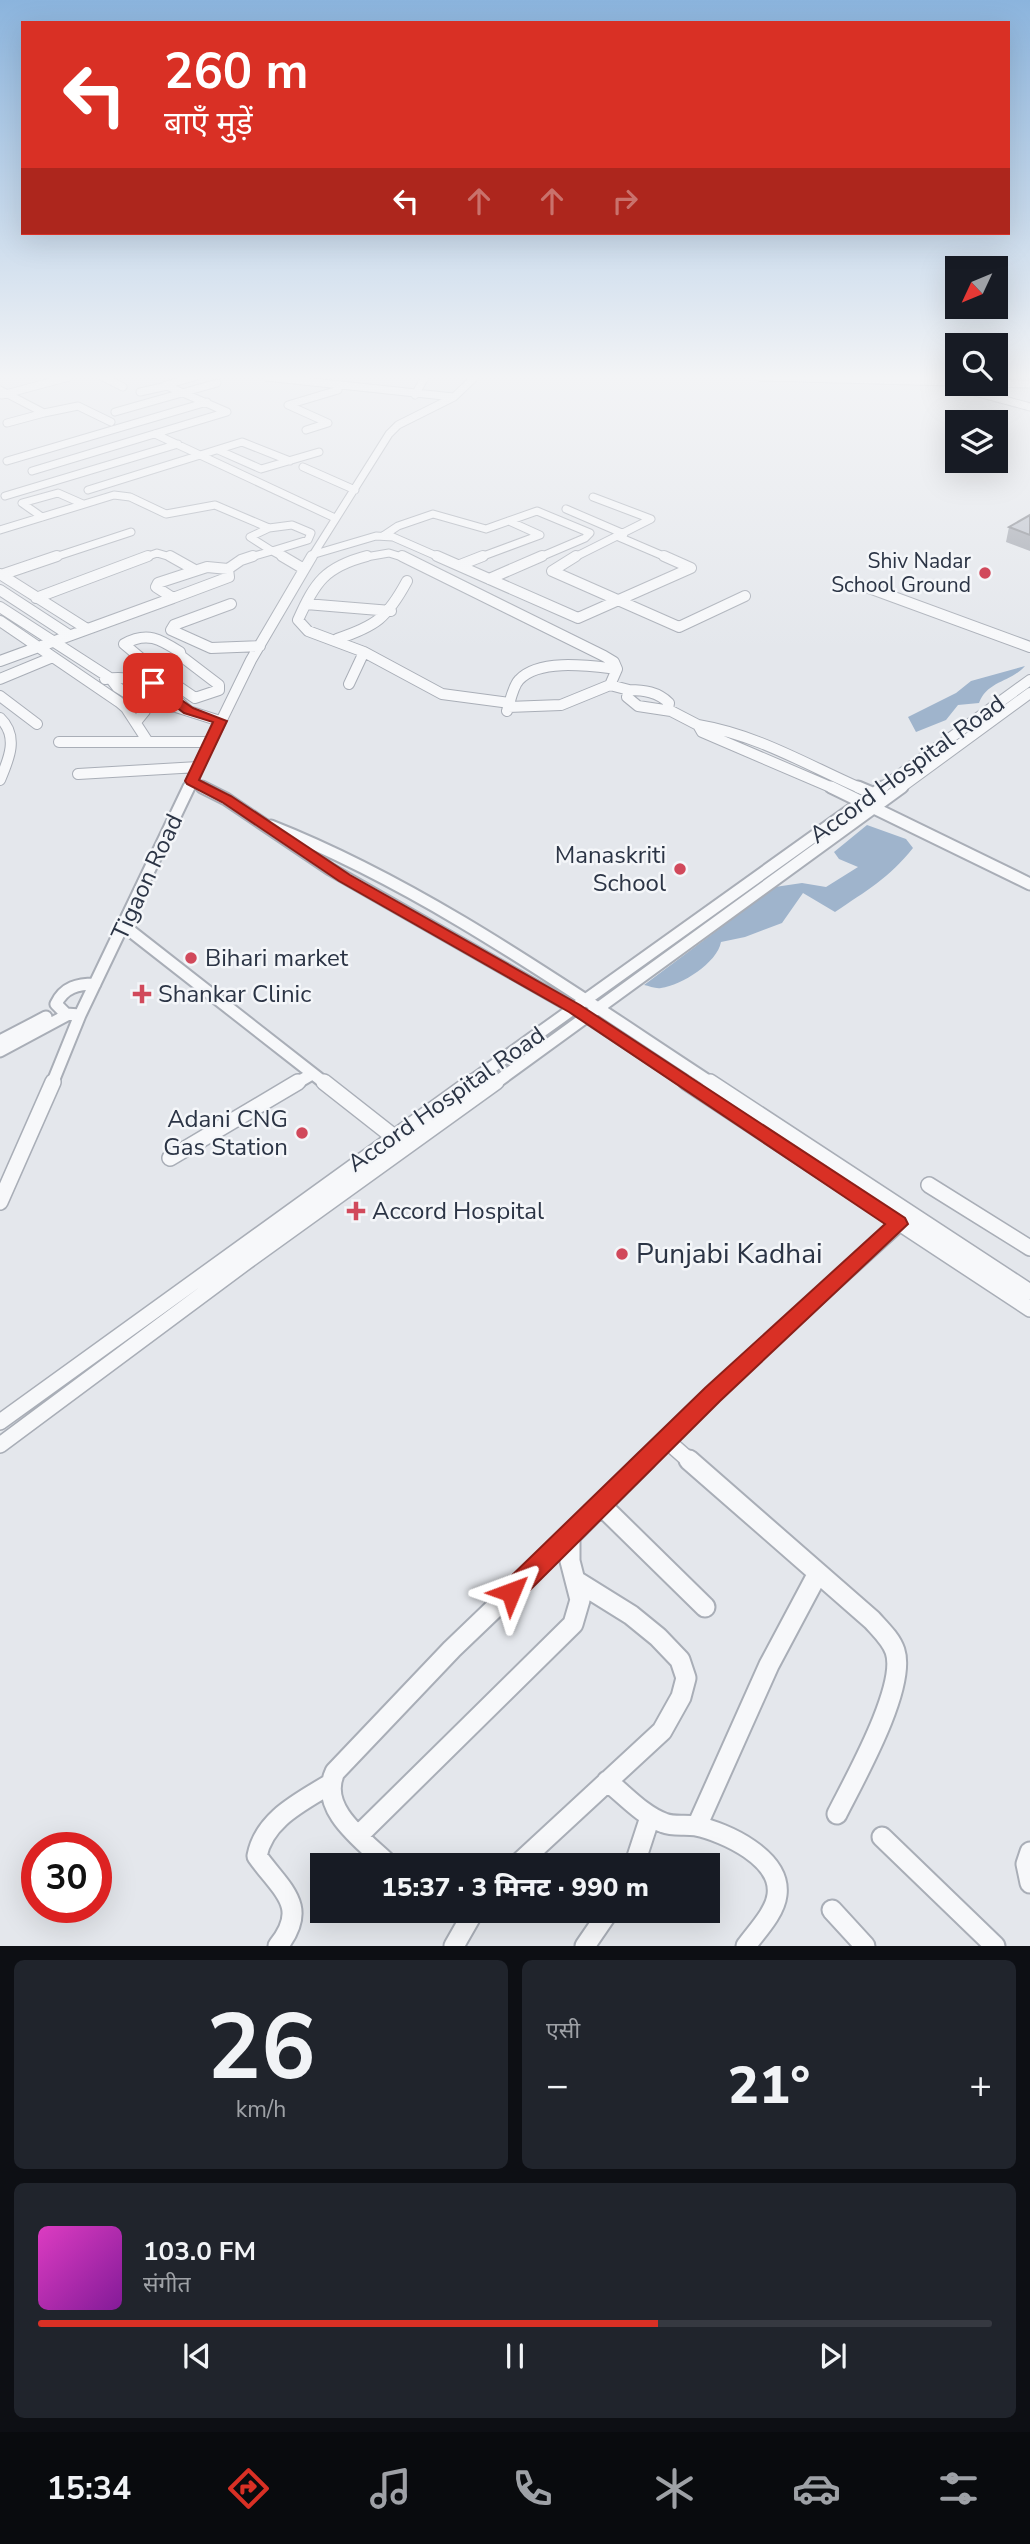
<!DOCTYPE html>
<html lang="hi">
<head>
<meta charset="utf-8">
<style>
	body { margin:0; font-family:"Nunito Sans","Noto Sans Devanagari",sans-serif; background:#20242c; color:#f1f3f6; height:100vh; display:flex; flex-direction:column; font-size:26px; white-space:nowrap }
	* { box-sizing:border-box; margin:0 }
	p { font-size:23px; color:#9ea1a6 }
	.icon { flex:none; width:38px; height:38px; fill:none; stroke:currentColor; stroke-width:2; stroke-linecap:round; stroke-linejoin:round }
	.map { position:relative; height:1946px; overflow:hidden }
	.drawer { display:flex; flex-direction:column; gap:14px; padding:14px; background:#0d0f14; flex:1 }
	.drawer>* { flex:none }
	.banner { position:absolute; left:21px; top:21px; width:989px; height:214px; border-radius:0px; box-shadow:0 7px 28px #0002; background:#d93025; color:#fff; overflow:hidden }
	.needle { width:46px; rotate:226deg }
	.buttons { position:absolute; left:945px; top:256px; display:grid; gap:14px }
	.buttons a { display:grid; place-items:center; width:63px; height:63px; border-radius:0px; background:#171b24; box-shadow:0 7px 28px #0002; font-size:35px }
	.speed { position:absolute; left:21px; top:1832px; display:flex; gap:14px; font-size:35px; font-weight:700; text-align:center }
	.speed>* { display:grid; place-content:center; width:91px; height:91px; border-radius:50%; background:#171b24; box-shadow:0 7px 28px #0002; line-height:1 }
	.speed .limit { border:10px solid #d22; background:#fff; color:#111 }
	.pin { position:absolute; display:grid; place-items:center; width:60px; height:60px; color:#fff; margin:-30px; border-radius:14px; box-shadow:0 4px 10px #0006 }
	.me { position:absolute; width:77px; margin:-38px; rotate:46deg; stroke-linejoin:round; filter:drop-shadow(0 0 5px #0008) }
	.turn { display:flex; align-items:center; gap:24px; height:147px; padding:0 28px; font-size:32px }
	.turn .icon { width:91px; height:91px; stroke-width:2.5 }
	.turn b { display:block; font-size:49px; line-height:60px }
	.lanes { display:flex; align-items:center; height:66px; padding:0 28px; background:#0003; justify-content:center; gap:35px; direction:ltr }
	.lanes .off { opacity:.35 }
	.big { font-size:52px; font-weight:800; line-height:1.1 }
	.drawer .tile { flex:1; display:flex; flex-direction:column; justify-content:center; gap:10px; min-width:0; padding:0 24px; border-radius:10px; background:#20242c }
	.drawer .dial { align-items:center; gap:0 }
	.dial b { font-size:91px; line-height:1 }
	.song { display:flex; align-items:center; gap:21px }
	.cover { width:84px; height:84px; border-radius:10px; background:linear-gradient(135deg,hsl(310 70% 55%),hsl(290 70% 35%)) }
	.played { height:7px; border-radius:4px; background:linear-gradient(90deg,#d93025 65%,#363941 65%) }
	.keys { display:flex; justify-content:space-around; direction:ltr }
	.heat { display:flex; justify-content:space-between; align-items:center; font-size:38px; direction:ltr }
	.drawer .tiles { flex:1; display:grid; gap:14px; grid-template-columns:1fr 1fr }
	.tile:last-child { grid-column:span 2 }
	.trip { position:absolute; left:310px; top:1853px; width:410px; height:70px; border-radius:0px; background:#171b24; box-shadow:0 7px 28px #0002; font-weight:800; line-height:70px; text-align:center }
	.tab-bar { display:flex; height:112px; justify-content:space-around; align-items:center; background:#090b0e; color:#9ea1a6 }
	.tab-bar .icon { width:49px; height:49px }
	.tab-bar .on { color:#d93025 }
	.tab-bar b { font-size:32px; color:#f1f3f6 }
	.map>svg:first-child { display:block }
	.water { fill:#9fb4cc }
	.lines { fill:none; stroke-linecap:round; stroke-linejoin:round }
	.minor-far4-casing { stroke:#a9aeb7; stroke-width:9 }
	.minor-far3-casing { stroke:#a9aeb7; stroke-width:12 }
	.minor-far2-casing { stroke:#a9aeb7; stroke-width:15 }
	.minor-far1-casing { stroke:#a9aeb7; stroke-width:18 }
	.minor-casing { stroke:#a9aeb7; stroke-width:23 }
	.minor-far4 { stroke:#f7f8fa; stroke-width:7 }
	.minor-far3 { stroke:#f7f8fa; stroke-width:10 }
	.minor-far2 { stroke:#f7f8fa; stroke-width:11 }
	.minor-far1 { stroke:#f7f8fa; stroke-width:15 }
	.minor { stroke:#f7f8fa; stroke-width:19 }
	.wall { fill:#a1a5ae }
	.building { fill:#bbc0ca; stroke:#83868d; stroke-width:2 }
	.route { fill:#d93025; stroke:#8d1f18; stroke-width:2 }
	.poi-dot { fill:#d1495b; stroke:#f4f6f9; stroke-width:2.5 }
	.labels { text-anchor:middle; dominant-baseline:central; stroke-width:5; stroke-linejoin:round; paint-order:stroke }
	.far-poi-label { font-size:21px; fill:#2b3445; stroke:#f4f6f9; text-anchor:end }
	.street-label { font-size:24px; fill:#2b3445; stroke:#f4f6f9 }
	.poi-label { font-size:24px; fill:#2b3445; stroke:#f4f6f9; text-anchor:start }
	.near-poi-label { font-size:28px; fill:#2b3445; stroke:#f4f6f9; text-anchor:start }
</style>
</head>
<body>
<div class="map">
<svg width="1030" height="1946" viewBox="0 0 1030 1946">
	<rect width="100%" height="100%" fill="#e4e7ec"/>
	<path class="water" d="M1025,666C1011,682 987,681 979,703L958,705L946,720L916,732L908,717L956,693L971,681Z
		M867,825L906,839L913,848C889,878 866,891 835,912L803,893L782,923L745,937L721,942C717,963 682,985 661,988C656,989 649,986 644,985L775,887L802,883L826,887L858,867L839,859L834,852Z"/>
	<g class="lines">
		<defs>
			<path id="minor-far4" d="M103,377L123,387
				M266,377L453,397
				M759,377L1030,384
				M166,385L194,377
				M960,388L1030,407
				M0,390L44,413L78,406L111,422
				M2,395L69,377
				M415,395L425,377
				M115,412L217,383
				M7,423L44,413
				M306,430L328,423L288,405L338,390
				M155,434L335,518
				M218,450L261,469L319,452
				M7,461L207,402
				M303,467L355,490
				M32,471L227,412L167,386L140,392
				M88,490L242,442L290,461
				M5,496L178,444
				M566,509L624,534
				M42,517L22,503L58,493L83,504
				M269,528L250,537L272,551
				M0,530L114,495L130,497L166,514L215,505L269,528L292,525L311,533L308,540L272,551L285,558
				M383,536L398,526L433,514L486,529L537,511L590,533L585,538L538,558
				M619,537L668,558
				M315,554L376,536L393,537L441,558
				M52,558L131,532
				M143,558L157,553L174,558
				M247,558L272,551
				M311,558L389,434L398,425L454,397L475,377
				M360,558L389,553L405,558
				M478,558L540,535L509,521
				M573,558L651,519L593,497"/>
			<path id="minor-far3" d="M170,556L195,570
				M282,556L304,569
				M402,556L604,656L614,662L617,669L610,685L629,690
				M437,556L578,618L691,568L664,556
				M576,556L552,571L679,627L745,596
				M460,565L483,556
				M0,574L87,629
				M1,575L57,556
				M489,579L542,556
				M861,585L1030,647
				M0,590L69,635
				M36,598L148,556
				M173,598L229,577L228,569L241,560L253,556
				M231,604L174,625L171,630L211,648L260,646
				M306,604L391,611
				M0,607L110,678L117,687L143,703L145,711L136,722
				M0,621L119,702L126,708L148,742H210
				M337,639C376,626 387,618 407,581
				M364,652L442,694L510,703
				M0,661L173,598L156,587L158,583L207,567L228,569
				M155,670L124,644C147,631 160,639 180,652L181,656L219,685V690L195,698L157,672
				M0,679L53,657
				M105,679C139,674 165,688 189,711
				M349,684L364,652L308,631L298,620C315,582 325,567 367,556
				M0,696L37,724
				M143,703L176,707L220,721
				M508,707L561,705L610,685
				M668,709L669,703C658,692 644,690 629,690L627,697L638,706L671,711L698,725
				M507,711C510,702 513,686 519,680C539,658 591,666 617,669
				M0,718C19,736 9,759 0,780
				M59,742H148
				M78,774L198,767
				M191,781L206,789
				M188,789L251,660L312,556
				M835,789L702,732L698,725C758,735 807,765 862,789
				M880,789L1030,680
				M899,789L1030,693"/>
			<path id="minor-far2" d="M202,787L226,799L330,869L574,1008L689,1084
				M831,787L1030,884
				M858,787L877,795
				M271,826C428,888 572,992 713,1084
				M124,926L326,1084
				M80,1015L66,1014L56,1004C64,987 78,984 95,984
				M0,1041L46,1017
				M0,1051L67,1015
				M52,1084L80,1015L189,787
				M295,1084L312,1074
				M468,1084L883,787
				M494,1084L902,787"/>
			<path id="minor-far1" d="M324,1082L394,1137
				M686,1082L1030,1309
				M710,1082L1030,1292
				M170,1158L298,1082
				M929,1185L1030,1248
				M0,1202L53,1082
				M0,1422L471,1082
				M666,1440L691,1462
				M0,1445L246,1262L496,1082
				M644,1462L712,1394L903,1220"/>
			<path id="minor" d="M689,1460L872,1620C880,1629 891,1639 895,1651C907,1687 854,1780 837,1814
				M601,1505L705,1607
				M607,1781C625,1795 642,1815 664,1823C674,1827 685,1824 696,1826C725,1832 782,1858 777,1895C775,1913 756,1932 746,1946
				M697,1826L769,1665L818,1573
				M360,1834L573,1624L580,1600L570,1561V1536L646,1460
				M882,1837L995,1946
				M1030,1852L1026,1864L1030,1883
				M390,1866C366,1842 317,1810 335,1772L452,1649L570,1536
				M516,1866L662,1731L681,1697L686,1678L680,1660L658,1637L631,1615L578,1582
				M634,1866L650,1817
				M832,1910L865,1946
				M278,1946C310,1906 281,1890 257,1856C264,1819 301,1802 330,1784
				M454,1946L474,1911
				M585,1946L609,1911"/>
		</defs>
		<use href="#minor-far4" class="minor-far4-casing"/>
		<use href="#minor-far3" class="minor-far3-casing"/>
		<use href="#minor-far2" class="minor-far2-casing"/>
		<use href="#minor-far1" class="minor-far1-casing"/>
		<use href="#minor" class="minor-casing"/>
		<use href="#minor-far4" class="minor-far4"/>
		<use href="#minor-far3" class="minor-far3"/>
		<use href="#minor-far2" class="minor-far2"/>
		<use href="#minor-far1" class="minor-far1"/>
		<use href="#minor" class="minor"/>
	</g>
	<path class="wall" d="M1030,515V551L1006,542L1009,527Z"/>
	<path class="building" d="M1030,515V535L1009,527Z"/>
	<linearGradient id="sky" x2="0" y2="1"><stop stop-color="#8bb4dd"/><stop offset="0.58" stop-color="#f3f4f6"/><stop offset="1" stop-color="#f3f4f6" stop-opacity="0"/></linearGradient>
	<rect width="1030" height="650" fill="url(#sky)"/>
	<path class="route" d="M153,680L193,708L227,721L199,780L231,796L350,875L580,1005L905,1218L908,1224L720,1401L519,1601L511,1604L503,1601L499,1592L503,1584L705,1388L885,1224L569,1012L339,881L222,802L187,784L185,781L213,722L184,713L149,686V681Z"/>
	<g class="poi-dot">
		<circle cx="985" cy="573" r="7"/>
		<circle cx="680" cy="869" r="7"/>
		<circle cx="191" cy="958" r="7"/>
		<path d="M138.5 983.5h7v7h7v7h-7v7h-7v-7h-7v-7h7z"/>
		<circle cx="302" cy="1133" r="7"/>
		<path d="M352.5 1200.5h7v7h7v7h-7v7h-7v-7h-7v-7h7z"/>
		<circle cx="622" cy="1254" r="7"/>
	</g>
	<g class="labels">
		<g class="far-poi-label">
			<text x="971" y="561">Shiv Nadar<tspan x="971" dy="24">School Ground</tspan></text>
		</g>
		<g class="street-label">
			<text transform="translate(907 769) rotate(-36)">Accord Hospital Road</text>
			<text transform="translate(147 877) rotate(-65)">Tigaon Road</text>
			<text transform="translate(446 1099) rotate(-35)">Accord Hospital Road</text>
		</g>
		<g class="poi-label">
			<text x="666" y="855" text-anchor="end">Manaskriti<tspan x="666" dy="28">School</tspan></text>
			<text x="205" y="958">Bihari market</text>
			<text x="158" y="994">Shankar Clinic</text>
			<text x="288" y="1119" text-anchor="end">Adani CNG<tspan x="288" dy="28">Gas Station</tspan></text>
			<text x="372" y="1211">Accord Hospital</text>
		</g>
		<g class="near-poi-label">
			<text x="636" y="1254">Punjabi Kadhai</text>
		</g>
	</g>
</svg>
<div class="buttons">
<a><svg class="needle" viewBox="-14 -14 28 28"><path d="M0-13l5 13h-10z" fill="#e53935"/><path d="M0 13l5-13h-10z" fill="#9ea1a6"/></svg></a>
<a><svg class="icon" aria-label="search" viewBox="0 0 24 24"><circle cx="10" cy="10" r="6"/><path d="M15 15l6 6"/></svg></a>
<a><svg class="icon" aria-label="layers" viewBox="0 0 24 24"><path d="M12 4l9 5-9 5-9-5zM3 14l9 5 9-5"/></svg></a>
</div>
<div class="speed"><div class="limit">30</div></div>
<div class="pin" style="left:153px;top:683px;background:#d93025"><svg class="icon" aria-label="arrive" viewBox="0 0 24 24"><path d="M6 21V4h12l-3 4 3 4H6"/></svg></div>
<svg class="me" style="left:511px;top:1592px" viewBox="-20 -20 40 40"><path d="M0-17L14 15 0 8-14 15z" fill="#d93025" stroke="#fff" stroke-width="4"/></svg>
<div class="trip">15:37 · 3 मिनट · 990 m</div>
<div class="banner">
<div class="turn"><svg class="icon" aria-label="left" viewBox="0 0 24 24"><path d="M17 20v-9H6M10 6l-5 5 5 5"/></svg><div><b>260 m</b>बाएँ मुड़ें</div></div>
<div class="lanes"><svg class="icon" aria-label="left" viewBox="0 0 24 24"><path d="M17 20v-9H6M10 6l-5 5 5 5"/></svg><svg class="icon off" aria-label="ahead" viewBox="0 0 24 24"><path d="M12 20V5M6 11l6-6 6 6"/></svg><svg class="icon off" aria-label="ahead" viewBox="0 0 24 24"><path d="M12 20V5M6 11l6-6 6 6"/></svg><svg class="icon off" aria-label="right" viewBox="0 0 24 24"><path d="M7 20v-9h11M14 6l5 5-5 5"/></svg></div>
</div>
</div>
<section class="drawer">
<div class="tiles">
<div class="tile dial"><b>26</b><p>km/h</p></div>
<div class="tile"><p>एसी</p>
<div class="heat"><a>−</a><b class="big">21°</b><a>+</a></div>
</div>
<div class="tile">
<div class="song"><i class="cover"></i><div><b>103.0 FM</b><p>संगीत</p></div></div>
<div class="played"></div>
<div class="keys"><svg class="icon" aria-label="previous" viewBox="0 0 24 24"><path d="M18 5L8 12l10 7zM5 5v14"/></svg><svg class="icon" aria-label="pause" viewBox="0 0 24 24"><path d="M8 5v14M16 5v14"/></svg><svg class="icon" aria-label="next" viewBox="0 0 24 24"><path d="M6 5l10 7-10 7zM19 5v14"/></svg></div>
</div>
</div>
</section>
<nav class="tab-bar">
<b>15:34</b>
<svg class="icon on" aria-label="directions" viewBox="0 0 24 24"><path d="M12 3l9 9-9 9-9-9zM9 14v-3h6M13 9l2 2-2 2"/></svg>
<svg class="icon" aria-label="music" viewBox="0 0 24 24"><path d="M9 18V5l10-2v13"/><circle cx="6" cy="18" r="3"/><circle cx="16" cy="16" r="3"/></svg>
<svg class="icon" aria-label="phone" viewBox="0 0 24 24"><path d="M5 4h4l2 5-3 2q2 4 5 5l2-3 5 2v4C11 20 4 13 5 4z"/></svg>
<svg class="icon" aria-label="climate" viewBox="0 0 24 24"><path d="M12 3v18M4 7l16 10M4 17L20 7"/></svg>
<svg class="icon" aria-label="car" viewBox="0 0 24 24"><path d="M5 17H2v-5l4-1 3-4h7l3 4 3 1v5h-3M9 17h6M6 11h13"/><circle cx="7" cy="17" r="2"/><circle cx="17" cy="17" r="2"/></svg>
<svg class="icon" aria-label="filters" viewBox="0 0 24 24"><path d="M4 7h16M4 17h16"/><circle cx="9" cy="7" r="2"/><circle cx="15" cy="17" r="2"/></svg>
</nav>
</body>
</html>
